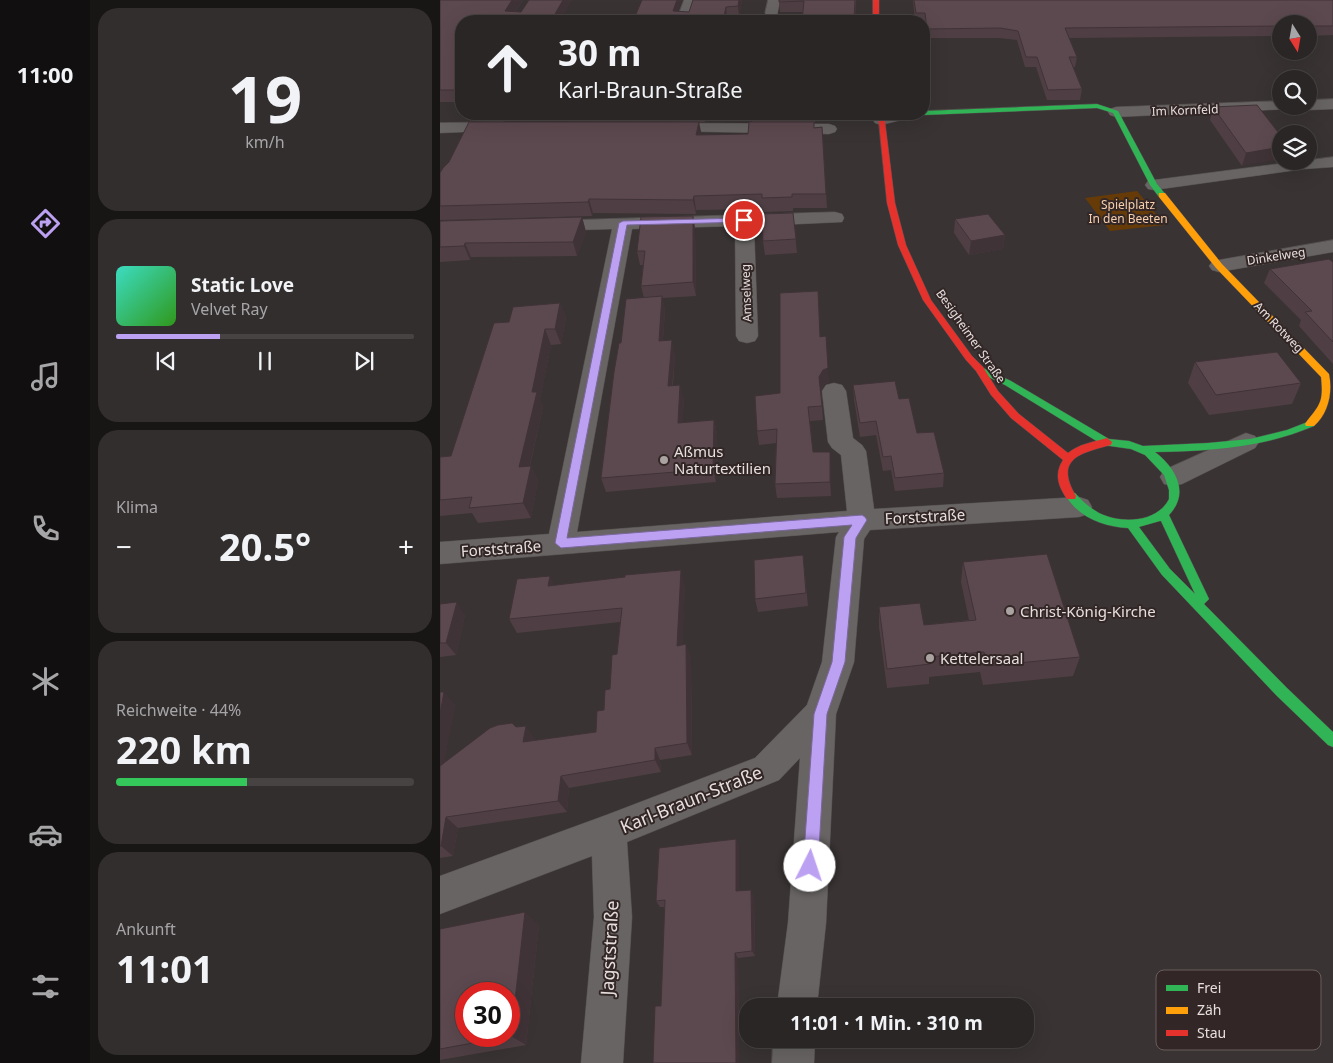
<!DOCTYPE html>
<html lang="de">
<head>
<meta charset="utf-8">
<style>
	body { margin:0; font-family:"Noto Sans",sans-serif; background:#332e2e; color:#f1f3f6; height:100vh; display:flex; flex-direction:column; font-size:19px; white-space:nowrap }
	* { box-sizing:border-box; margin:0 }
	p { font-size:16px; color:#a6a5a7 }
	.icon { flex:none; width:28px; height:28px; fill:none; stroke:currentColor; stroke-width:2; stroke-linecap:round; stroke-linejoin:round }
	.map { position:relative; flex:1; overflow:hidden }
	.sheet { display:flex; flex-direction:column; gap:8px; padding:8px; background:#181515; width:350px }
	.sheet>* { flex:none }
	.hud { position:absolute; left:15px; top:15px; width:475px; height:105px; border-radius:20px; box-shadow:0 5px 20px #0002,0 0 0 1px #474343; background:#2b2626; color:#f1f3f6; overflow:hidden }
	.needle { width:32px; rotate:169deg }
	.fabs { position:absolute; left:832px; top:15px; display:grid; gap:10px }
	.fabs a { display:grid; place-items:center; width:45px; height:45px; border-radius:50%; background:#2b2626; box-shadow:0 5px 20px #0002,0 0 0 1px #474343; font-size:25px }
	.speed { position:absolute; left:15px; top:982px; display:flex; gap:10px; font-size:25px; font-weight:700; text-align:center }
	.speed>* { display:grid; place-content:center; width:65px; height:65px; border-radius:50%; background:#2b2626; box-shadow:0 5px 20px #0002,0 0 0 1px #474343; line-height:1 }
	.speed .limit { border:8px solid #d22; background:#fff; color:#111 }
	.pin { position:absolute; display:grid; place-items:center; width:42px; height:42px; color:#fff; margin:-21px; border:2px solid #fff; border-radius:50%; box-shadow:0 1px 5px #0007 }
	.me { position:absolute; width:55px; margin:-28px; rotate:4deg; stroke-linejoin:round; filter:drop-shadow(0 0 4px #0008) }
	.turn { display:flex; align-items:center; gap:18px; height:105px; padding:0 20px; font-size:22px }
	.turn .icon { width:65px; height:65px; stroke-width:2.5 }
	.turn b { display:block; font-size:35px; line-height:42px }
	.big { font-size:38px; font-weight:700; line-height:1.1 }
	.sheet .card { flex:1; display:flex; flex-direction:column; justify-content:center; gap:8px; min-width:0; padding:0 18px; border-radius:20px; background:#332e2e }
	.sheet .dial { align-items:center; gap:0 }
	.dial b { font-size:65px; line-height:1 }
	.song { display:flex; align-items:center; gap:15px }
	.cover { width:60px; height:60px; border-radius:8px; background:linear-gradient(135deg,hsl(170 70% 55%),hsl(110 70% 35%)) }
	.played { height:5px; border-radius:2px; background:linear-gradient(90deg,#bca0f2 35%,#474343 35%) }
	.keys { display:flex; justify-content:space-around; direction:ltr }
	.heat { display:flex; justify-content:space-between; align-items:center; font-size:28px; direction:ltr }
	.charge { height:8px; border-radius:4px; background:linear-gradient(90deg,#34c759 44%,#474343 0) }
	.trip { position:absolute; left:299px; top:998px; width:295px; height:50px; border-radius:20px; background:#2b2626; box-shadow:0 5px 20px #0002,0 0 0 1px #474343; font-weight:700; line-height:50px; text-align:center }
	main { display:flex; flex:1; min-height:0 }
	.tabs { display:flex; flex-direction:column; width:90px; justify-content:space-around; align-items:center; background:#110f0f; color:#a6a5a7 }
	.tabs .icon { width:35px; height:35px }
	.tabs .current { color:#bca0f2 }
	.tabs b { font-size:22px; color:#f1f3f6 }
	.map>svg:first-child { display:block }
	.green { fill:#663b07 }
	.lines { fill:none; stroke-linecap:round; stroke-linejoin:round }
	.street-casing { stroke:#544f4f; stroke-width:1 }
	.fast-casing { stroke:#544f4f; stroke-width:1 }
	.slow-casing { stroke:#544f4f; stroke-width:1 }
	.jam-casing { stroke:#544f4f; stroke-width:1 }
	.street { fill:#676463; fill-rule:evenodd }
	.fast { fill:#30b455; fill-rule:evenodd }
	.slow { fill:#ff9f0a; fill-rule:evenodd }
	.jam { fill:#e5322d; fill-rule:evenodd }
	.wall { fill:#4f3f44 }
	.shaded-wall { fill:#403337 }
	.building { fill:#5c494f; stroke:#403337; fill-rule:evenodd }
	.route { fill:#bca0f2; stroke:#7a689d }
	.poi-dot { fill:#aaa3a2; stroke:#322726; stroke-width:2 }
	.labels { text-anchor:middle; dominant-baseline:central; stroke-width:4; stroke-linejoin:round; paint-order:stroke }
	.far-street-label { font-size:12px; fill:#e7dfde; stroke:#322726 }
	.far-park-label { font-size:12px; fill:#f7cfad; stroke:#322726 }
	.poi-label { font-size:15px; fill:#e7dfde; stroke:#322726; text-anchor:start }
	.street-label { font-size:15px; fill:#e7dfde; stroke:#322726 }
	.near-street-label { font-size:18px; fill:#e7dfde; stroke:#322726 }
	.key { fill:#322726; stroke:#685e5d; stroke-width:1 }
	.key-label { font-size:14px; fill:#e7dfde }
</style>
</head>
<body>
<main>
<nav class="tabs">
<b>11:00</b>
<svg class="icon current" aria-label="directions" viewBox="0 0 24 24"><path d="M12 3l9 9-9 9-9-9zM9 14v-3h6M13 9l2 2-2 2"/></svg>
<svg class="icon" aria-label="music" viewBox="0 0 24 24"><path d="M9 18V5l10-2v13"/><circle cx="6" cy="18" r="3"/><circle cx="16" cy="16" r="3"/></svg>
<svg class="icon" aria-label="phone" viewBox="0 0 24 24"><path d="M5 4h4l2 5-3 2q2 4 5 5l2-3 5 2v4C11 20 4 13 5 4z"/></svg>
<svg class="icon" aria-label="climate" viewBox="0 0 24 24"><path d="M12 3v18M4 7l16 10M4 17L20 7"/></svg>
<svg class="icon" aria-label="car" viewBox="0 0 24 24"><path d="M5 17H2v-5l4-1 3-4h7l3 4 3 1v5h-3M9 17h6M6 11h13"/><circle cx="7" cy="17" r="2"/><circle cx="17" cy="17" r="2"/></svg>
<svg class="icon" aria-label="filters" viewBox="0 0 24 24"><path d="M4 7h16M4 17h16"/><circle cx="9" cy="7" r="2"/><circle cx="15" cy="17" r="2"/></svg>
</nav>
<section class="sheet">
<div class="card dial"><b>19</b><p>km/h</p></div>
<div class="card">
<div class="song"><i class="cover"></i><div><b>Static Love</b><p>Velvet Ray</p></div></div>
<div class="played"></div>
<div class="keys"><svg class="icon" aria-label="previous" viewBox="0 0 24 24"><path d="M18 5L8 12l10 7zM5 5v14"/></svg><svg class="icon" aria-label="pause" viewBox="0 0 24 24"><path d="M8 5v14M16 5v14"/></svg><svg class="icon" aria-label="next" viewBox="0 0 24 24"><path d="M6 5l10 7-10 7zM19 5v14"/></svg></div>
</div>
<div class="card"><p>Klima</p>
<div class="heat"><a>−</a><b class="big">20.5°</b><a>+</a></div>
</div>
<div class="card"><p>Reichweite · 44%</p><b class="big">220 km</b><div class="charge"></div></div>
<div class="card"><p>Ankunft</p><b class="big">11:01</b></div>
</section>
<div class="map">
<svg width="893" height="1063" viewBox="0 0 893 1063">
	<rect width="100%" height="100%" fill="#393333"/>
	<path class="green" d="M697,191L725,225L670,231L645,198Z"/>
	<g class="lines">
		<defs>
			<path id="street" d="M244,0H256L250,21H236Z
				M328,0H340L337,16H327L325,13Z
				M893,99V109L869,110L862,106H869V100Z
				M841,101V106H851L849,109L676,117L670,115L668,112L670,109L676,107Z
				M447,114H475L473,117L441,125L435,123L433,120L435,117Z
				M63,122L69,124L71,127L69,130L0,133V123Z
				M224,123L389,124L395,126L397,129L395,132L389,134L218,131L216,128L218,125Z
				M893,157V167L864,169L714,190L708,189L705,185L708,181L714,180Z
				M395,212L402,214L404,218L402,222L314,226L318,336L315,341L307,343L299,341L296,336L295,226L192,229L137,532L407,511L401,455L392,448L388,442L382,391L386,385L394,383L402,385L406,391L413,438L422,445L426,451L434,509L639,497L648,500L652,507L648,514L639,517L430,530L424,539L414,662L396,714L386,923L377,1006H337L348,923L360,758L339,780L187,842L192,917L183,1063H141L154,917L152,856L0,914V876L169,814L315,758L367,705L382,662L396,537L399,532L0,564V542L109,534L172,229L106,231L99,229L96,225L99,221Z
				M893,240V252L779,272L772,270L769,266L772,262L779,260Z
				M806,433L815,436L819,442L815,448L742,484L733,486L724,484L720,477L724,470Z
				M333,1039H375L374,1063H332Z"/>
			<path id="fast" d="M657,104L678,111L717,184L726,195L725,197H719L710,185L673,113L657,108L484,115L481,114H484V111Z
				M541,367L571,381L669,439L689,441L703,446L768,443L810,439L847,430L870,421L874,422L875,424L874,426C822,448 770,451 715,452C736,468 750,493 729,515L769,599L764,604L847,688L893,732V747L888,745L837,696L722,575L688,528C664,527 638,517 626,496L627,493H635C642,501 650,508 659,513C681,524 717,523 729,499V490L724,475L705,455L691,449L663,445L565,385L538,372L536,370ZM720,521H721L755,594L730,569L699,527Z"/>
			<path id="slow" d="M719,193H725L782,264L889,374C893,393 888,414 874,426H866L865,424C879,405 884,404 881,377L776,268L719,197Z"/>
			<path id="jam" d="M433,0H439V21H433Z
				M438,114H444L455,203L466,245L491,300L532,356L543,367L558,391L579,414L628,453C639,444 653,442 667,438L672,442L671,445C640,453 614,459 636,496L635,499H627C618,486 614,474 623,460L571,418L551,395L536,371L526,360L483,300L458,245L447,203Z"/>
		</defs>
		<use href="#street" class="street-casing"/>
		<use href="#fast" class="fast-casing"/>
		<use href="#slow" class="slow-casing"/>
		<use href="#jam" class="jam-casing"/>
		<use href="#street" class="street"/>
		<use href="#fast" class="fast"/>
		<use href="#slow" class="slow"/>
		<use href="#jam" class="jam"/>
	</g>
	<path class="wall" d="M0,0H83L75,12H81L131,0L120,21H21V102H0Z
		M302,0L299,17H287L238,12H249Z
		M416,0L415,21H362L363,12H340L339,2Z
		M473,0H893V35L869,36V24H841V36L629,38L637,57L635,67H633L642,89L640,100H607L596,67H585L577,40L559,38H487L484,21H475Z
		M773,107L841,136L802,166L770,120Z
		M37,114H266L265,122L40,121Z
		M311,114H375V122H312Z
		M382,127L387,208H353V211L323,212V209L256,210V214L153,213L152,216L0,220V173L261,135L308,134Z
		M353,213L357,253L325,255L323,241Z
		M253,216L255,229L256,296L222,298L225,310L223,340L235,354L233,385L244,399L242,423L274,420L277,434L276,482L166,492L161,478L181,343L204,298L201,286L203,265H200L197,251Z
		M142,217L146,232L137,256L31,257L30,260L0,262V221Z
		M515,219L565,235L563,249L529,255L514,233Z
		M893,262V364L859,326L861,320L824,283L830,269Z
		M120,303L126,318L121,344L111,345L100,399L103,407L90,466H91L98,481L91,518L38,523L32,513L0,516V457L11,456L69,322Z
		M380,337L389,382L384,384L381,390L383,420L370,421L373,452L391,466V496L337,498L335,484L336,443L319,445L317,431L340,393Z
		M755,362L861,383L852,404L769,415L748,383Z
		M413,385L459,399L477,433L504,473L503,487L455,491L451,470L443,471L436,435L420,437L414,399Z
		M363,555L368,606L318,612L315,599Z
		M523,562L640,657L633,676L543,685L540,672L489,677V684L447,688L439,627V607L484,625L529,620L521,582Z
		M114,585H245L242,645L246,644L251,658L252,755L220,760L221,772L129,788L127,812L18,828L13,856L0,858V692L15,705L4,762L76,727L95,739L94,741L156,732L164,710L170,689L177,654L180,622L77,633L69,619Z
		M0,604L25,615L16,655L0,657Z
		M296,839L299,846V891L314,896L315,956L298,958L299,1063H213L221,1006L225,907H220L216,901Z
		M99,925L86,1045L0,1060V929Z"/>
	<path class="shaded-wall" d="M72,0H83L68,21L65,11Z
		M123,0H131L120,21H111Z
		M237,0H242L235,21L233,11Z
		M299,0H302L299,17L298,6Z
		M286,7L287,17L286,21H283Z
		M263,114H266L265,122Z
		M259,122L262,136L256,135Z
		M841,147V159L802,166L806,153Z
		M254,196L256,210V214L253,200Z
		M149,199L153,213L152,216L148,202Z
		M253,216L255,229L256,296L253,282Z
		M142,217L146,232L137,256L133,242Z
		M565,235L563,249L529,255L531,241Z
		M25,243L31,257L30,260L24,246Z
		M222,296L225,310L222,355L219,341Z
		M120,303L126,318L121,344L115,329Z
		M105,329L111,345L100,399L103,407L86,482L79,467L92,392Z
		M232,340L235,354L231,400L228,386Z
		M388,368L389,382L384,384L380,391L379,377L383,370Z
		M240,385L244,399L242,437L238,423Z
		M274,420L277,434L276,482L273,469Z
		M390,452L391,466V496L390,482Z
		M91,466L98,481L91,518L83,503Z
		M241,570L245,585L242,659L237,646Z
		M110,576L117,590L108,586Z
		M17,602L25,615L16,655L6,643Z
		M246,644L251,658L252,755L247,743Z
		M4,692L15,705L0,786V714Z
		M86,726L95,739L92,755L83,742Z
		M215,748L220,760L221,772L215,760Z
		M121,776L129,788L127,812L118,801Z
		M6,817L18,828L13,856L1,846Z
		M296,839L299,846V898L296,891Z
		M311,890L314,896L315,956L312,951Z
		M85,912L99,925L86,1045L71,1036Z
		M295,953L298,958L299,1063H296Z"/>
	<path class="building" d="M0,0H72L65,11L81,12L89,0H123L111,21H21V90H0Z
		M202,0H237L233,11L249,12L253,0H299L298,6L286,7L283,21H193Z
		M339,0H415L414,21H362L364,1L339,2Z
		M474,0H893V26H869V24H841V26L625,28L637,57H629L642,89L608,90L597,57H586L578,31L560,28L487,29L485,13H476Z
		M817,105L841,136V147L806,153L773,107Z
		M29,122H259L256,135L308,134L309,122H374V128L382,127L386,194H352V197L322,198V194L254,196L253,200L149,199L148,202L0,206V173L3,168L9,162Z
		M353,213L356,239L323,241L322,214Z
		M548,214L565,235L531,241L515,219Z
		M253,216V282L201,286L205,251H197L201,217Z
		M142,217L133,242L25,243L24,246L0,247V221Z
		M889,259L893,262V342L865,312L872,311L830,269Z
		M378,291L380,337L386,336L388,368L383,370L379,377L382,406L368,407L373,452H390V482L335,484L337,429L317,431L315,396L340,393V293Z
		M222,296L219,341L232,340L228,386L240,385L238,423L274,420L273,469L161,478L174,372L179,343H181L186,299Z
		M120,303L115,329H105L92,392H97L79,467L91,466L83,503L29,508L32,497L0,500V457L11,456L54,323L69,322L73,307Z
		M837,352L861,383L776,395L755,362Z
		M455,381L459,399L469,398L477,433L494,432L504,473L455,478L451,456L443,457L436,421L420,423L413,385Z
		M607,554L640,657L547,666L544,652L489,657L490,664L447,669L439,607L480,603L484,625L536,620L523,562Z
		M363,555L366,593L315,599L314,560Z
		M241,570L237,646L246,644L247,743L215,748V760L121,776L118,801L6,817L1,846H0V766L50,728L58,725L72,723L76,727L86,726L83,742L156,732L157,711L164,710L165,690L170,689L172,655L177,654L182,608L69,619L77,579L110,576L108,586L185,577V575Z
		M17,602L6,643H0V604Z
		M0,692H4L0,714Z
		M296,839V891L311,890L312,951L295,953L296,1063H213L215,1006H221L225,900L216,901L219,848Z
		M85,912L71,1036L0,1049V929ZM26,994H69V1036H26Z"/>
	<path class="route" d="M304,218L308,220L307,222L187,225L127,538L422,515L425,517L427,520L416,538L405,662L387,714L378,866L376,871L370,873L365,871L363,866L374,714L392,662L404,537L412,525L121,548L115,543L179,223L183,221Z"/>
	<g class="poi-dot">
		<circle cx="224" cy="460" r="5"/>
		<circle cx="570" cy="611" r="5"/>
		<circle cx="490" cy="658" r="5"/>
	</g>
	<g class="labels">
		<g class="far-street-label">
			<text transform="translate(745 110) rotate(-2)">Im Kornfeld</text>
			<text transform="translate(836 256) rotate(-9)">Dinkelweg</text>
			<text transform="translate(306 293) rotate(-92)">Amselweg</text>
			<text transform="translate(839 327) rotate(46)">Am Rotweg</text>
			<text transform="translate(531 336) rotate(55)">Besigheimer Straße</text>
		</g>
		<g class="far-park-label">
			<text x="688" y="204">Spielplatz<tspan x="688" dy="14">In den Beeten</tspan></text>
		</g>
		<g class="poi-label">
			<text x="234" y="451">Aßmus<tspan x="234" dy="17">Naturtextilien</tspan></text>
			<text x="580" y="611">Christ-König-Kirche</text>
			<text x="500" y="658">Kettelersaal</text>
		</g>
		<g class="street-label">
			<text transform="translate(485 516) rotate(-3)">Forststraße</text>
			<text transform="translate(61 548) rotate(-4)">Forststraße</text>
		</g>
		<g class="near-street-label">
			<text transform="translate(251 799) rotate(-22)">Karl-Braun-Straße</text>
			<text transform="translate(169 948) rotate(-87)">Jagststraße</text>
		</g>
	</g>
	<rect x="716" y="970" width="165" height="80" rx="8" class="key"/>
	<rect x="726" y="985" width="22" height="6" fill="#30b455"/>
	<rect x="726" y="1007" width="22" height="7" fill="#ff9f0a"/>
	<rect x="726" y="1030" width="22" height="6" fill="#e5322d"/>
	<g class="key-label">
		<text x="757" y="993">Frei</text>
		<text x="757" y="1015">Zäh</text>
		<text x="757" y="1038">Stau</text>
	</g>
</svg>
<div class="fabs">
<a><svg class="needle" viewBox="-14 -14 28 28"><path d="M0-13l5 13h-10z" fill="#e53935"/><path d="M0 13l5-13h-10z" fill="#a6a5a7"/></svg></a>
<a><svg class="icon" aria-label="search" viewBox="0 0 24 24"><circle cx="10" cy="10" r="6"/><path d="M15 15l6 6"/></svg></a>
<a><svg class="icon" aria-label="layers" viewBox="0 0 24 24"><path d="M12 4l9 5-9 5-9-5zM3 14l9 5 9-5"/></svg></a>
</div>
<div class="speed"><div class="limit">30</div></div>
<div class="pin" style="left:304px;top:220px;background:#d93025"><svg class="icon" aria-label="arrive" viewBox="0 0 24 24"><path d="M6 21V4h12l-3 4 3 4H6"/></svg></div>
<svg class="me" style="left:370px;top:866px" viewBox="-20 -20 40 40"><circle r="19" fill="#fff"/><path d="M0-13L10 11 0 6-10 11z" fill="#bca0f2"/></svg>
<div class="trip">11:01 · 1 Min. · 310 m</div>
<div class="hud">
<div class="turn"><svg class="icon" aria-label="ahead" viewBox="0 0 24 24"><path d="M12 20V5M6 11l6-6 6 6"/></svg><div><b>30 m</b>Karl-Braun-Straße</div></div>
</div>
</div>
</main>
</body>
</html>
